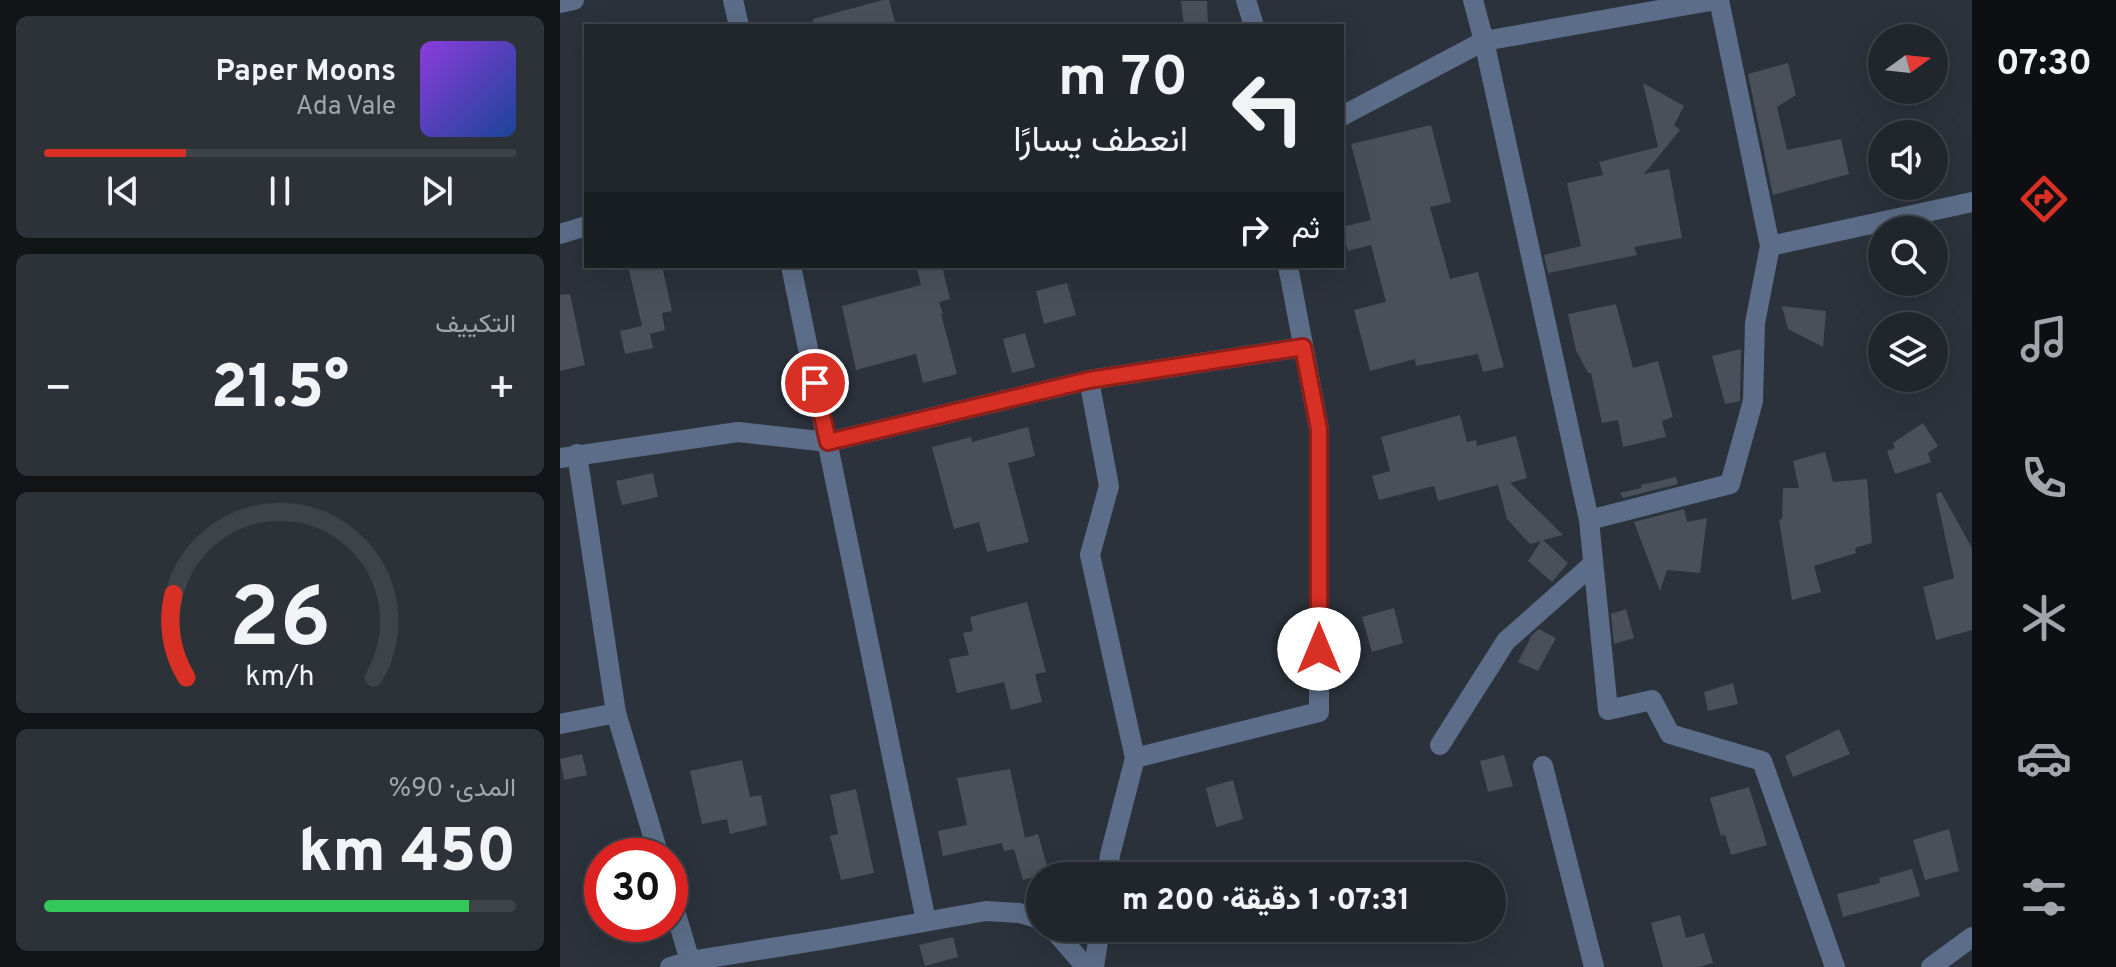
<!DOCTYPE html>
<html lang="ar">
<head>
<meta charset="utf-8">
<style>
	body { margin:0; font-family:Overpass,Vazirmatn,sans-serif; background:#2d3238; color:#f1f3f6; direction:rtl; height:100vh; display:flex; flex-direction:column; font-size:30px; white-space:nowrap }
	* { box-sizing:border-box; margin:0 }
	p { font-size:26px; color:#a2a5a9 }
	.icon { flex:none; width:44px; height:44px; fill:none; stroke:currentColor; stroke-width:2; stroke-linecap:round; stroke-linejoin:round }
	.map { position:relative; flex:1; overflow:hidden; direction:ltr }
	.panel { display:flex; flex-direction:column; gap:16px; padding:16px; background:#121518; width:560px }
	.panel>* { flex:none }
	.guide { position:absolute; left:24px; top:24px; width:760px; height:244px; border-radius:0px; box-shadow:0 8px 32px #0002,0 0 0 2px #3d4348; direction:rtl; background:#20262c; color:#f1f3f6; overflow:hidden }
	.needle { width:52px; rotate:75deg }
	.controls { position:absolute; left:1308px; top:24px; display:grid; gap:16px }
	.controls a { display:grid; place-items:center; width:80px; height:80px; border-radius:50%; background:#20262c; box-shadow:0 8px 32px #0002,0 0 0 2px #3d4348; font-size:40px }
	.speed { position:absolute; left:24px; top:838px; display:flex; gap:16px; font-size:40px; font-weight:700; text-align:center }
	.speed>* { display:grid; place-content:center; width:104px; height:104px; border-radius:50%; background:#20262c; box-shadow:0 8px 32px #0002,0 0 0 2px #3d4348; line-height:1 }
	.speed .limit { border:12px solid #d22; background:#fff; color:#111 }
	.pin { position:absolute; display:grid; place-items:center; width:68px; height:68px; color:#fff; margin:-34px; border:4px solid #fff; border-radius:50%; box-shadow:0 2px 8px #0007 }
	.me { position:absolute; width:88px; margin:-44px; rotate:0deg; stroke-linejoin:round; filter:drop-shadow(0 0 6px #0008) }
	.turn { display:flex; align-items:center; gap:28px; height:168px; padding:0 24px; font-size:36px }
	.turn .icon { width:104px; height:104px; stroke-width:2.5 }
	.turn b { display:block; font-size:56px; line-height:68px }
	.then { display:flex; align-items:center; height:76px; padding:0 24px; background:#0003; gap:16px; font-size:30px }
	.big { font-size:60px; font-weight:800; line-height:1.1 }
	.panel .tile { flex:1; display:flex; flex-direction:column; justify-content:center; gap:12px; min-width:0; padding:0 28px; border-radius:12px; background:#2d3238 }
	.panel .dial { align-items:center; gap:0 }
	.dial svg { height:208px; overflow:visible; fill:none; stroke:#3d4348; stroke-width:7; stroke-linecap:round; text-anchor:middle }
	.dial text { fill:#f1f3f6; stroke:none }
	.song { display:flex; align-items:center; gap:24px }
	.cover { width:96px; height:96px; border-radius:12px; background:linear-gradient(135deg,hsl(270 70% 55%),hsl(220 70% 35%)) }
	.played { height:8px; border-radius:4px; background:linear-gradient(90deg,#d93025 30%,#3d4348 30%) }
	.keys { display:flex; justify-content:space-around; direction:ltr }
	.heat { display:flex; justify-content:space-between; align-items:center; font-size:44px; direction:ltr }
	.charge { height:12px; border-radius:6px; background:linear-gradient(90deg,#34c759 90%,#3d4348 0) }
	.trip { position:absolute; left:466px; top:862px; width:480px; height:80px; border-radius:40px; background:#20262c; box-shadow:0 8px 32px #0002,0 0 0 2px #3d4348; font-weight:800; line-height:80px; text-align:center; direction:rtl }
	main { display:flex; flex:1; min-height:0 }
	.tab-bar { display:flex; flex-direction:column; width:144px; justify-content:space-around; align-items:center; background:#0d0f12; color:#a2a5a9 }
	.tab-bar .icon { width:56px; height:56px }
	.tab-bar .selected { color:#d93025 }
	.tab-bar b { font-size:36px; color:#f1f3f6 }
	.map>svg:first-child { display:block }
	.building { fill:#495059 }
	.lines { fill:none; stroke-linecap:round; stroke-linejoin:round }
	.minor { stroke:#5b6d88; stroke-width:20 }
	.route-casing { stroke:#8d1f18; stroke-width:20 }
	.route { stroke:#d93025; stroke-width:14 }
</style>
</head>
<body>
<main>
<nav class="tab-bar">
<b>07:30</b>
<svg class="icon selected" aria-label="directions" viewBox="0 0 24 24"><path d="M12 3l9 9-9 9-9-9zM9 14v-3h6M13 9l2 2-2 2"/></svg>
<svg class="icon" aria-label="music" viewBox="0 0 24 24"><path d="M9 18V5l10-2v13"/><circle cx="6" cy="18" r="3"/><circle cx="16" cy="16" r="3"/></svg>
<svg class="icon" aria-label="phone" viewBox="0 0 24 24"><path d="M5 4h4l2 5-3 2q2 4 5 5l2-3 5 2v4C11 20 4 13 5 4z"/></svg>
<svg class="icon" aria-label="climate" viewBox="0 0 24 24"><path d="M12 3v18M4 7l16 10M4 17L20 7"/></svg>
<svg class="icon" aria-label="car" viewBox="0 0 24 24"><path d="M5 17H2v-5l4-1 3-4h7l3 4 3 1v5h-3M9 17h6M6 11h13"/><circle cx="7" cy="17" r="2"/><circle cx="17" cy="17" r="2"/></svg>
<svg class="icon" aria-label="filters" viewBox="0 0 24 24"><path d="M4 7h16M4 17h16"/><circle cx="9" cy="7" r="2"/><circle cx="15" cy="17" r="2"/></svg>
</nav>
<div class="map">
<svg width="1412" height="967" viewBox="0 0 1412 967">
	<rect width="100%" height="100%" fill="#2b323b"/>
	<path class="building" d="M323,0H329L336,26H254L253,19Z
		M621,1H647L648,26H624Z
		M1228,63L1236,95L1217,107L1227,150L1281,139L1289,174L1213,195L1188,74Z
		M1083,83L1124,106L1114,125L1120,130L1084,174L1109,169L1122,238L1074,247L1077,255L988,273L984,255L1021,246L1007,183L1043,175L1039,162L1098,147Z
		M871,125L891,202L870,207L887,268L890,279L918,272L944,367L923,372L918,354L856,366L855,359L810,371L794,310L826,302L811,245L788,251L782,227L811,220L791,144Z
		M68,266H102L112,311L102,313L105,330L90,334L93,348L65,354L60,331L82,326Z
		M356,266H382L390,299L379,302L383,314H381L397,374L363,383L356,354L296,370L282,306L361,285Z
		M507,283L516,315L484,324L476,291Z
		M10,294L25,365L0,371V295Z
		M1056,304L1073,368L1098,361L1113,417L1102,421L1106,437L1063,447L1058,420L1042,423L1031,373H1028L1016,350L1008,314Z
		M1222,306L1266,311L1263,347L1228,329Z
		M465,333L475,367L452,373L443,339Z
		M1181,349L1180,401L1165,404L1152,356Z
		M900,415L907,442L916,440L917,446L956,436L967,478L950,483L1003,535L983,540L1008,563L992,582L968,561L981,541L970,544L947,519L938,485L878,501L874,486L819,500L812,476L830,471L821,437Z
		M1363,423L1378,446L1368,453L1371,462L1335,474L1327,451L1335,448L1333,443Z
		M468,427L475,456L448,463L469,542L427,552L419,522L394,529L372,447L411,437L412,442Z
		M1265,452L1273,482L1307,479L1312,543L1295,548L1296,553L1254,566L1261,592L1232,600L1219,520L1222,519L1223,488H1239L1233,461Z
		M93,473L98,497L62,505L56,481Z
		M1116,477L1118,484L1063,498L1060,493L1081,488V485Z
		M1381,492L1412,548V630L1376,640L1363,587L1394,578L1376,494Z
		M1124,509L1127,522L1147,518L1140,573L1107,570L1100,591L1074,522Z
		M467,602L486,672L475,674L482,702L451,710L444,682L397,693L389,659L409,655L403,633L413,631L410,617Z
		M834,608L843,643L812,652L802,617Z
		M1066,609L1074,638L1054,644L1051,614Z
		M979,629L996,638L978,671L958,662L972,635Z
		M1173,683L1178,704L1148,711L1144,692Z
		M1279,729L1290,754L1233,777L1225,756Z
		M22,754L27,775L4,780L0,759Z
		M944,755L953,786L928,792L920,761Z
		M182,760L190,797L201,795L207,825L170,834L167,819L142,824L130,771Z
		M450,769L465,838L478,834L489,873L463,880L454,849L444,851L442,843L383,856L378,831L407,825L397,778Z
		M673,780L683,819L656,827L646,788Z
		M1189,787L1207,845L1171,855L1165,835L1161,836L1150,798Z
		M296,789L314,873L281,880L270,836L278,834L270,795Z
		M1389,829L1399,871L1365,880L1353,840Z
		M1352,869L1360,896L1283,917L1277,894L1320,883L1319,878Z
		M1120,915L1126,938L1144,933L1153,963L1139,967H1103L1091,923Z
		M393,937L398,957L365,966L359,945Z"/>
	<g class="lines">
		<path class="minor" d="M173,0L179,26
			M686,0L694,26
			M913,0L924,41L1029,520L1048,710L1092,700L1110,734L1202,761L1275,967
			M0,3L14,0
			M782,116L924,41L1156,0
			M0,234L26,226
			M1210,246L1412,202
			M231,266L366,921
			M529,380L549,486L530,555L575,758
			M17,454L56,713L99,856
			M0,458L178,432L268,442L529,380L743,347
			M1029,520L1170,484L1193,401L1195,323L1210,246L1159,0
			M0,724L56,713
			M880,745L946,641L1033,564
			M983,766L1034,967
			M547,876L550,855L575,758L759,712V429L728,266
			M110,894L130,961
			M492,928L526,967
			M110,967L130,961L274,938L426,911L459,913L480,919
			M534,967L540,928
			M1371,967L1412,937"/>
	</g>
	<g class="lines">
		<defs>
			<path id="route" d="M255,383L268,442L529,380L743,347L759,429V649"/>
		</defs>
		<use href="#route" class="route-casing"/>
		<use href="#route" class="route"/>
	</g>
</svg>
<div class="controls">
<a><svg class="needle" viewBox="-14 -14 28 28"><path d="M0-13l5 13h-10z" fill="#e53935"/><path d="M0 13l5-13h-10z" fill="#a2a5a9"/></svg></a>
<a><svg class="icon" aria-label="sound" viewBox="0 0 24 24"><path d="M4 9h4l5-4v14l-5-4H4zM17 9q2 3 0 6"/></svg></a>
<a><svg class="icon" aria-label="search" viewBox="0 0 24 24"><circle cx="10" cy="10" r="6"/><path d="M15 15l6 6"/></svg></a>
<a><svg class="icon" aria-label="layers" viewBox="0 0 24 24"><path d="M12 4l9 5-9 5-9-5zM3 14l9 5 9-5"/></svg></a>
</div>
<div class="speed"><div class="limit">30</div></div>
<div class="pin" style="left:255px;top:383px;background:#d93025"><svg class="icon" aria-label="arrive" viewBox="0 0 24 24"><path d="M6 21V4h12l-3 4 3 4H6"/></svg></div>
<svg class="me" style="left:759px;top:649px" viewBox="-20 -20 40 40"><circle r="19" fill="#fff"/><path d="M0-13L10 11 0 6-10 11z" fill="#d93025"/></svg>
<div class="trip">07:31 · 1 دقيقة · 200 m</div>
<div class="guide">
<div class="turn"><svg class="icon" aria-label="left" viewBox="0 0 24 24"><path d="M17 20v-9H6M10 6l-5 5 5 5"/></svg><div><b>70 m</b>انعطف يسارًا</div></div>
<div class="then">ثم<svg class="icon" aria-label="right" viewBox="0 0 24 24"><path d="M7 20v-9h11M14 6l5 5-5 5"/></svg></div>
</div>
</div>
<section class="panel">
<div class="tile">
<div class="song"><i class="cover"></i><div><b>Paper Moons</b><p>Ada Vale</p></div></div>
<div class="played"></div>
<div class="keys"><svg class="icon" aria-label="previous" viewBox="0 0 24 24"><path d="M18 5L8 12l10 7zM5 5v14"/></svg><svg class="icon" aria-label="pause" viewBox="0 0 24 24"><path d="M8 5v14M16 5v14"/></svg><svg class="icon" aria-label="next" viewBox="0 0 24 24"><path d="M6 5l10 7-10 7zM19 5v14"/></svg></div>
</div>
<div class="tile"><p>التكييف</p>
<div class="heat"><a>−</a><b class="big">21.5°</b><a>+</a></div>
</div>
<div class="tile dial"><svg viewBox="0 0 100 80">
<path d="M14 69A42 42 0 1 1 86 69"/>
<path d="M14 69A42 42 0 0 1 9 37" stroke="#d93025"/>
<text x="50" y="56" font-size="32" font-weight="700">26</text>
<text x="50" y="72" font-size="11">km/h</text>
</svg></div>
<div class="tile"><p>المدى · 90%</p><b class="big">450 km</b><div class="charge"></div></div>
</section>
</main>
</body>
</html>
